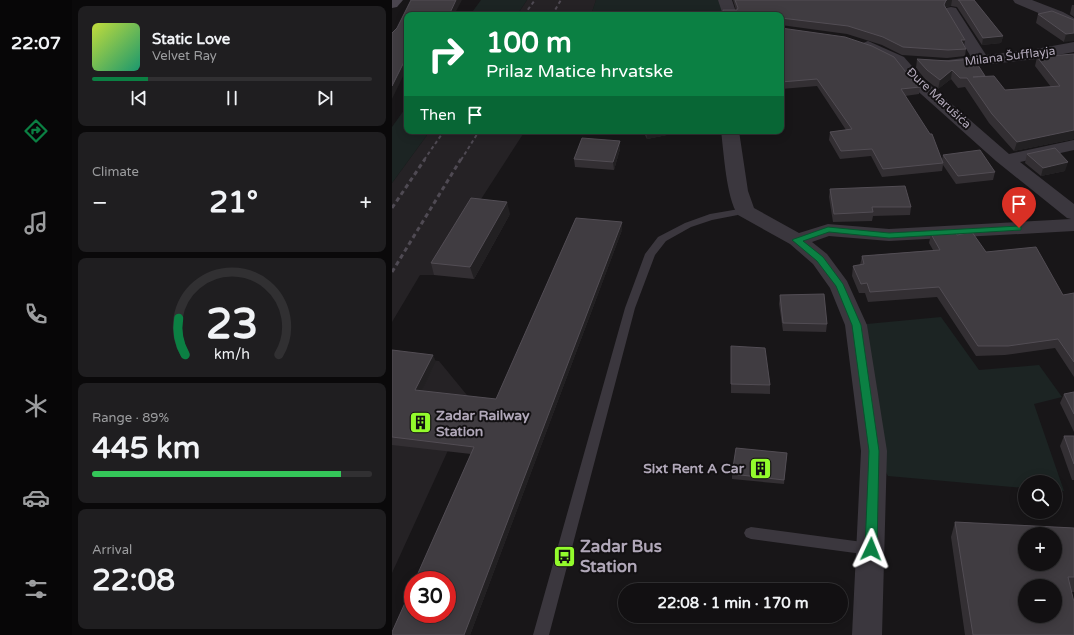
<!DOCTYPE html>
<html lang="en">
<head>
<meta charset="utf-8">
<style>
	body { margin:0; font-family:"Varela Round",sans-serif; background:#1f1e20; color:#f1f3f6; height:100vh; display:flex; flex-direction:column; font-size:15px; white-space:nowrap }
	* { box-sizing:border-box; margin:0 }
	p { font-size:13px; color:#9c9d9f }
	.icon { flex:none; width:22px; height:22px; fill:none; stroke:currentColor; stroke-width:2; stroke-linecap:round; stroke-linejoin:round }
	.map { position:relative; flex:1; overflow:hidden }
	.panel { display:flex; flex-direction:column; gap:6px; padding:6px; background:#0a090a; width:320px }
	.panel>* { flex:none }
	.guide { position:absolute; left:12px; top:12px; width:380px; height:122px; border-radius:8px; box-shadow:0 2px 10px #0003,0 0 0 1px #313032; background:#0b8043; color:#fff; overflow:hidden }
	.tools { position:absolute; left:626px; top:475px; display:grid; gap:8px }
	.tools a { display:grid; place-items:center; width:44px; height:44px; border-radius:50%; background:#121012; box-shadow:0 2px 10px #0003,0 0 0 1px #313032; font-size:20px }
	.speed { position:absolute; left:12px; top:571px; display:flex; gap:8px; font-size:20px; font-weight:700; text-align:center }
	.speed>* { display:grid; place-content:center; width:52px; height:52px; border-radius:50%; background:#121012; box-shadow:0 2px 10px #0003,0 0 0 1px #313032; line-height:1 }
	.speed .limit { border:6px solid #d22; background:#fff; color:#111 }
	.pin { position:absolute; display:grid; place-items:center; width:34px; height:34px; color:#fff; margin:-41px -17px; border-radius:50% 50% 50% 0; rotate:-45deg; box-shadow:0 0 4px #0007 }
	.pin .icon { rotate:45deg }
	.me { position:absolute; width:44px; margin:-22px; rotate:2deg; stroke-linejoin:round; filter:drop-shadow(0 0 3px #0008) }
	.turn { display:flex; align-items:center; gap:14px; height:84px; padding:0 16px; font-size:18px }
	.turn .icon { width:52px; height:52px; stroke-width:2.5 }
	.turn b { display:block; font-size:28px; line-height:34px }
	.then { display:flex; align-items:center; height:38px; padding:0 16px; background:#0003; gap:8px; font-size:15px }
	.big { font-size:30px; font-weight:800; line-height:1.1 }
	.panel .tile { flex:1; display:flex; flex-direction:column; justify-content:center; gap:6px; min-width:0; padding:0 14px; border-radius:8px; background:#1f1e20 }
	.panel .dial { align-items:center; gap:0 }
	.dial svg { height:104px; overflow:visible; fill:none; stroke:#313032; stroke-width:7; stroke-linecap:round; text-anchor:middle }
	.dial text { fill:#f1f3f6; stroke:none }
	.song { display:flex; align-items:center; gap:12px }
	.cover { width:48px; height:48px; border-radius:6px; background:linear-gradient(135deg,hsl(70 70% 55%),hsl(160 70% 35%)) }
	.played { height:4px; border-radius:2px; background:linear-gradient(90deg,#0b8043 20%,#313032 20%) }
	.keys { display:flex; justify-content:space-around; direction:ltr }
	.heat { display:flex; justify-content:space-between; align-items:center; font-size:22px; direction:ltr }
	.charge { height:6px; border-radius:3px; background:linear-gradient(90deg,#34c759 89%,#313032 0) }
	.trip { position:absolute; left:226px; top:583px; width:230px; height:40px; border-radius:20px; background:#121012; box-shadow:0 2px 10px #0003,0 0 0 1px #313032; font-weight:800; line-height:40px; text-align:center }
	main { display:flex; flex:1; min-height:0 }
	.tab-bar { display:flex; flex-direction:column; width:72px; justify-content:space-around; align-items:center; background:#070607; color:#9c9d9f }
	.tab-bar .icon { width:28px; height:28px }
	.tab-bar .selected { color:#0b8043 }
	.tab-bar b { font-size:18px; color:#f1f3f6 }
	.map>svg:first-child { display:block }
	.built { fill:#252225 }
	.green { fill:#1c2423 }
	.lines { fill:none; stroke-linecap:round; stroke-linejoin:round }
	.lane { fill:#3b373e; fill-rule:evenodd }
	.street { fill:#3b373e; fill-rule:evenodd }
	.secondary { fill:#4a454e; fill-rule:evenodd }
	.rail-far1 { stroke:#4f4a53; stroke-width:2; stroke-dasharray:3.5 3; stroke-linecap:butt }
	.rail { stroke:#4f4a53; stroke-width:3; stroke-dasharray:4.5 3.5; stroke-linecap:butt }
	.wall { fill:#332f33 }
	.shaded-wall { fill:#222022 }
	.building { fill:#403c41; stroke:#524d54; fill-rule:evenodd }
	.route { fill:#0b8043; stroke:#07532c }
	.labels { text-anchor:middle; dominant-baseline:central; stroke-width:4; stroke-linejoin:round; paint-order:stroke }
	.far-street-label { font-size:12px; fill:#b1a8b9; stroke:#131113 }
	.poi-label { font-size:14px; font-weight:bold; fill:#b1a8b9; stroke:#131113; text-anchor:start }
	.near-poi-label { font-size:17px; font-weight:bold; fill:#b1a8b9; stroke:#131113; text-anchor:start }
</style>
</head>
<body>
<main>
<nav class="tab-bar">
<b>22:07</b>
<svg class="icon selected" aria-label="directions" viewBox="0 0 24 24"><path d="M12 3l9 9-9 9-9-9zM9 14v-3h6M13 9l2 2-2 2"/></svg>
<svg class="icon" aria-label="music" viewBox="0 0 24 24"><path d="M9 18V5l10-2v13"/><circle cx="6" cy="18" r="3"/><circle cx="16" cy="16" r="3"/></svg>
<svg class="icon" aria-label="phone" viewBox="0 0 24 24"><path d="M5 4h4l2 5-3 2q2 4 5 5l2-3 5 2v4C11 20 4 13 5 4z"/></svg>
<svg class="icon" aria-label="climate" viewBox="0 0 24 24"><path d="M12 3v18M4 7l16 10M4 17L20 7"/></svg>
<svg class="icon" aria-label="car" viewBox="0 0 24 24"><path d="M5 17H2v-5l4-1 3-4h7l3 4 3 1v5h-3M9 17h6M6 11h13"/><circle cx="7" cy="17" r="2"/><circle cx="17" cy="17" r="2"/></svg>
<svg class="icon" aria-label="filters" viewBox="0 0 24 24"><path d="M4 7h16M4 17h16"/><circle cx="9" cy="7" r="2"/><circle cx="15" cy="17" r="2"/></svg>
</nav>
<section class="panel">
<div class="tile">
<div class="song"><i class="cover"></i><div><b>Static Love</b><p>Velvet Ray</p></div></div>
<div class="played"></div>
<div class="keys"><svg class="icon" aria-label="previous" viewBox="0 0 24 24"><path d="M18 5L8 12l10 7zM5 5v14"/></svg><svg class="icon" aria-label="pause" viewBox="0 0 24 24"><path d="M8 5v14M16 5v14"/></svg><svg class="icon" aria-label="next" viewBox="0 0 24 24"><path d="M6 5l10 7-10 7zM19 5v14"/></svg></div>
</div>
<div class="tile"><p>Climate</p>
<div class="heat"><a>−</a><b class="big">21°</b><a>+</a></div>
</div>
<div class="tile dial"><svg viewBox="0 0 100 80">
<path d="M14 69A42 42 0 1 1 86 69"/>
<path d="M14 69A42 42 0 0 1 9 41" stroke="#0b8043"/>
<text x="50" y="56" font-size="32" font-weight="700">23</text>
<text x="50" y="72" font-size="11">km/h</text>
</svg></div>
<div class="tile"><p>Range · 89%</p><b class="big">445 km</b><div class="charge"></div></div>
<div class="tile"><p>Arrival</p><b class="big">22:08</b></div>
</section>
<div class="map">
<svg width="682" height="635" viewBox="0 0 682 635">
	<rect width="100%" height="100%" fill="#181618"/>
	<path class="built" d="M135,0H204L199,15H125Z
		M38,131H133L82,210L42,275H28L0,322V183Z
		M0,356L47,361L79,400L0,573Z"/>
	<path class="green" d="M89,0H135L125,15H78Z
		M204,0H333L338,15H199Z
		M15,106V131H38L0,183V127Z
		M549,317L587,370L647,365L670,397L642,404L672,491L663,490V482H633V488L496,476L482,451L464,325Z"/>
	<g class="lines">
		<path class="lane" d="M353,208L356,209L358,211L356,213L320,220L299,227L274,241L263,255L243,308L157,635H141L233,308L253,254L266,237L293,223L318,214Z
			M359,527L478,543L483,545L485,549L483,553L478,555L359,539L354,537L352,533L354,529Z"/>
		<path class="street" d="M326,0H340L345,15H331Z
			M621,0H640L671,12L682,18V28L623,3Z
			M559,7L564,8L594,55L644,49L682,42V52L644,59L554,69L549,67L546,64L549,61L579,57L552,11L554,8Z
			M476,41L512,57L532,80L617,154L682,140V150L628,162L682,204V231L497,241L437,236L420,242L435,254L455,281L475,325L495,451L490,635H460L469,451L453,325L438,288L421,264L398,244L346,215C334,197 332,153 329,131H347L356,191L362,208L407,233L436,224L497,229L679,219L675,218L604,161L520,86L502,63L471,49L468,46L471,43Z"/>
		<path class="secondary" d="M0,0H11L5,7L0,8Z"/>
		<path class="rail-far1" d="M132,15L143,0
			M160,15L169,0
			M32,160L52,131
			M69,160L87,131"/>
		<path class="rail" d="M0,208L33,159
			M0,272L69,159"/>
	</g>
	<path class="wall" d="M341,0H582L611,36L609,43L590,45L565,7L559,6L553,7L574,49L573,56L555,58L510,55L490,45L455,34L389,25V15H332L331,10H344Z
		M680,5H682V17L678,14Z
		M646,14L682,20L672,42L644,23Z
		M389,27V28L520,80L528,87L527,94L513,96L550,160L551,155L603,172L601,180L564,184L551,165L550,171L490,177L479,156L448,159L437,140L438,132L454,130L425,86L389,89Z
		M682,54V139L622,151L597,123L573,87L566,88L559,79L546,89L533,79L524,68L525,59L593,76L613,90L659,87L643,66L645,57Z
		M251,131H275V135L255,139Z
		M228,141V149L222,170L183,167L182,159Z
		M635,154L673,171L649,176L633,163Z
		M438,189L519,207L518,215L481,216L480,221L441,222L437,197Z
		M118,214L82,279L42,275L39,263Z
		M230,230L78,635H0L79,454L0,445V350L44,362L29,391L104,399Z
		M539,234L565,235L594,252L671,295L682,293V377L663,348L613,355L584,356L545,297L476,302L473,293H467L460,276L461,266L468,265L470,256L541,250L537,243Z
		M388,295L435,324L434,332L391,331L387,304Z
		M339,346L378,385V394L339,393Z
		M682,392V432L668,403L672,394Z
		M672,436H682V480H680L668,446Z
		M395,453L392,484L340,479V474Z
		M563,522L682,528V592H679L682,635H573L559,537Z"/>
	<path class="shaded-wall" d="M64,0H70L62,15H57Z
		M554,0H560L559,6L553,7L552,5Z
		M682,33V41L672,42L674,34Z
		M611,36L609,43L590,45L591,38Z
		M569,40H573L572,47Z
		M15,56V68L0,99V86Z
		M560,70L559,79L546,89L548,80Z
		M682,130V139L622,151L625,142Z
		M254,131H275V135L255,139Z
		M228,141V149L222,170L221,162Z
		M676,162L673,171L649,176L651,168Z
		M115,202L118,214L82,279L78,267Z
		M230,222V230L78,635H72Z
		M41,355L44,362L26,398L23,390Z"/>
	<path class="building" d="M19,0H64L57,15H15V56L0,86V33L5,28Z
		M343,0H555H554L552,5L573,40H569L574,49L556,50L511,47L491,37L456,26L389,18V15H333L331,10H345L346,8Z
		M566,0H582L611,36L591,38L567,0Z
		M660,11L682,20V33L674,34L646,14Z
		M389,27V28L453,37L480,46L502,57L520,80L528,87L509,89L538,134H540L551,163L491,169L480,149L449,151L438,132L460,129L425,79L389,82Z
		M682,54V130L625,142L600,114L575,78H568L560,70L548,80L535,70L525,59L557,61L582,59L593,76L581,77L602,76L613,90L668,86L645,57Z
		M190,138L228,141L221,162L182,159Z
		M663,148L676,162L651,168L635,154Z
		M588,150L603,172L566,176L551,155Z
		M513,186L519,207H480L481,212L442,214L438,189Z
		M79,198L115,202L78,267L39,263Z
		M184,218L230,222L72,635H0V632L21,585V614H55V580H23L82,447L0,437V350L41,355L23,390L104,399Z
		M562,230L565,235L580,232L594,252L644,247L671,295L682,293V362L666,339L616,346H586L547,287L478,292L475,283L469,284L461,266L472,264L470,256L548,250L539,234Z
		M432,294L435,324L391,323L388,295Z
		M339,346L373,348L378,385L339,384Z
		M682,392V414L672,394Z
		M672,436H682V464Z
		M344,448L395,453L392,480L340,474Z
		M563,522L682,528V577H676L682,602V635H581ZM633,534H663V564H633ZM633,586H663V616H633Z"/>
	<path class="route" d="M627,226H629V230L497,238L437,232L411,241L431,257L451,284L469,325L487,451L485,549L483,553L479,554L475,553L473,549L477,451L460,325L444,286L425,261L400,240L402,239L436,227L497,233Z"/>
	<defs>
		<symbol id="building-square" viewBox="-11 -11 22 22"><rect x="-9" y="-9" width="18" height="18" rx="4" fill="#93fb2c" stroke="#131113"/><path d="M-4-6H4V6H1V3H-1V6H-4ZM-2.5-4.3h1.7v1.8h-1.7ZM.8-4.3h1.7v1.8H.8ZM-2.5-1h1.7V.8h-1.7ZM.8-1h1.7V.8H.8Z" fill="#111"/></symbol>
		<symbol id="bus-square" viewBox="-11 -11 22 22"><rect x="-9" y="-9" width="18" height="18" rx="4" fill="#93fb2c" stroke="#131113"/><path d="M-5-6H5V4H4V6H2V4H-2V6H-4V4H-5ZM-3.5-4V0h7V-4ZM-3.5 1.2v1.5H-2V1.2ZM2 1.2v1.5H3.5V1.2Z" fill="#111"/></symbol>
	</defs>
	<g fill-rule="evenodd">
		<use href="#building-square" x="16" y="410" width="25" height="25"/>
		<use href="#building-square" x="356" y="456" width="25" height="25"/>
		<use href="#bus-square" x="160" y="544" width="25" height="25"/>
	</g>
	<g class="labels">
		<g class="far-street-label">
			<text transform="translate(618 56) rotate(-7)">Milana Šufflayja</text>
			<text transform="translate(547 98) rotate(43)">Đure Marušića</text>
		</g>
		<g class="poi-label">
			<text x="44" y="415">Zadar Railway<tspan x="44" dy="16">Station</tspan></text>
			<text x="352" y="468" text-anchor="end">Sixt Rent A Car</text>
		</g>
		<g class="near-poi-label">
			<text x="188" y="546">Zadar Bus<tspan x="188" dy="20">Station</tspan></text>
		</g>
	</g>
</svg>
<div class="tools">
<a><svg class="icon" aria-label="search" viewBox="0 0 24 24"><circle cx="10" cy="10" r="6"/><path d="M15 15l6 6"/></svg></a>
<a>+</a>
<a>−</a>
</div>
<div class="speed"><div class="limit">30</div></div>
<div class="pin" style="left:627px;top:228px;background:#d93025"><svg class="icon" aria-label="arrive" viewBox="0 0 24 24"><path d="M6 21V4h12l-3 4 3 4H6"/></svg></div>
<svg class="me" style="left:479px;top:549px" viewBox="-20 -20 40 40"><path d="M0-17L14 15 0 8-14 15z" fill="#0b8043" stroke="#fff" stroke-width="4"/></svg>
<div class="trip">22:08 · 1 min · 170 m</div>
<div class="guide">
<div class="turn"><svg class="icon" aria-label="right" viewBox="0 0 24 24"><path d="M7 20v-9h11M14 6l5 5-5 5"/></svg><div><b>100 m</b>Prilaz Matice hrvatske</div></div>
<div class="then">Then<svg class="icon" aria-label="arrive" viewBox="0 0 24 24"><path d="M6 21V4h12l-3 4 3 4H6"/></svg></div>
</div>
</div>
</main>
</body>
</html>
